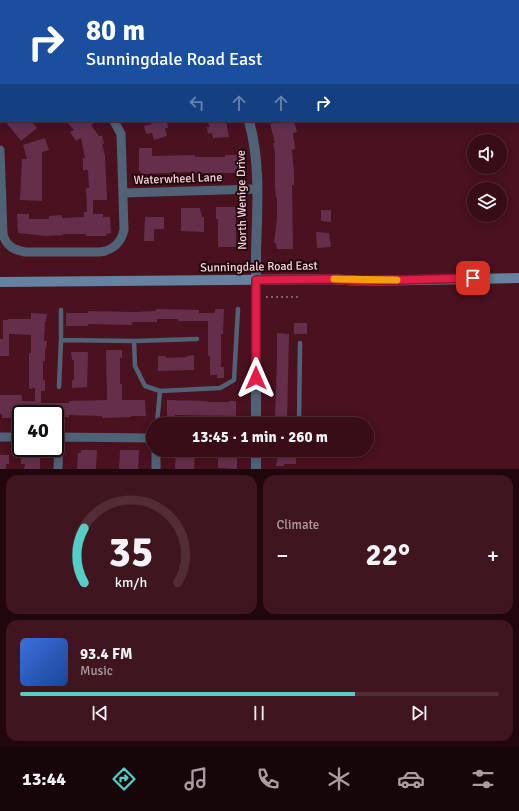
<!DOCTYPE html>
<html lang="en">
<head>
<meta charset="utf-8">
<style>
	body { margin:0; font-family:Signika,sans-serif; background:#3f1620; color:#f1f3f6; height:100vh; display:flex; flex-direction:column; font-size:15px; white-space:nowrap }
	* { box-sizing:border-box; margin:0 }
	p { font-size:13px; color:#ab9ca1 }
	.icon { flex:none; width:22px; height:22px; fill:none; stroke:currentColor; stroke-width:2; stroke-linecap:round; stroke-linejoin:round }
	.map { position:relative; height:469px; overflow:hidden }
	.drawer { display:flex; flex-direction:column; gap:6px; padding:6px; background:#1f070d; flex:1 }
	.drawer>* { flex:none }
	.top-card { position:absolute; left:0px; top:0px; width:519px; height:122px; box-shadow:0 2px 10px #0003,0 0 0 1px #522d36; background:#1a4fa0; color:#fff; overflow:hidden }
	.buttons { position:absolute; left:467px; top:134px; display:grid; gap:8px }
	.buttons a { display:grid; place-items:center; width:40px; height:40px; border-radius:50%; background:#380d17; box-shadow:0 2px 10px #0003,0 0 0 1px #522d36; font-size:20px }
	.speed { position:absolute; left:12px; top:405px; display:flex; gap:8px; font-size:20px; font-weight:700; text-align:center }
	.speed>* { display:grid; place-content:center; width:52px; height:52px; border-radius:50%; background:#380d17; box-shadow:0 2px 10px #0003,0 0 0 1px #522d36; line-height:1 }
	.speed .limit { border:2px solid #111; border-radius:6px; background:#fff; color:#111 }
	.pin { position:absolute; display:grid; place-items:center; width:34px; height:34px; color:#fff; margin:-17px; border-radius:8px; box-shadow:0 2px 6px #0006 }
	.me { position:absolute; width:44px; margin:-22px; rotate:0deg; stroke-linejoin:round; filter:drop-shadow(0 0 3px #0008) }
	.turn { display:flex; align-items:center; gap:14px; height:84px; padding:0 20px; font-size:18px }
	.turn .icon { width:52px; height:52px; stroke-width:2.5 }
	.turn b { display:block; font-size:28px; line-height:34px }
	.lanes { display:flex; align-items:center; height:38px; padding:0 20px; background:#0003; justify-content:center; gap:20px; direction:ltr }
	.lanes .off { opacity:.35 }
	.big { font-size:30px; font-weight:700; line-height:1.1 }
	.drawer .card { flex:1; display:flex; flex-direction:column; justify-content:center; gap:6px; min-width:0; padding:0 14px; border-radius:12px; background:#3f1620 }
	.drawer .dial { align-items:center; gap:0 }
	.dial svg { height:104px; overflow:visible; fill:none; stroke:#522d36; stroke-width:7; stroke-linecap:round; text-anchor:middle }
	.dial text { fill:#f1f3f6; stroke:none }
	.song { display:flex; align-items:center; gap:12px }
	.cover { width:48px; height:48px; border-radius:6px; background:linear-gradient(135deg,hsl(220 70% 55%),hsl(220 70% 35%)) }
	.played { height:4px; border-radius:2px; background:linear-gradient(90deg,#54cdc7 70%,#522d36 70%) }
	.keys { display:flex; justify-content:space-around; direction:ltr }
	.heat { display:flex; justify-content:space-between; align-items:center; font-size:22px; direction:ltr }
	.drawer .tiles { flex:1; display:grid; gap:6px; grid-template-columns:1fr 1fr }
	.card:last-child { grid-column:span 2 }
	.trip { position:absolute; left:146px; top:417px; width:228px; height:40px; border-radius:20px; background:#380d17; box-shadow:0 2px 10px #0003,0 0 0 1px #522d36; font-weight:700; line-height:40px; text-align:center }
	.dock { display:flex; height:64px; justify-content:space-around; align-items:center; background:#160509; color:#ab9ca1 }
	.dock .icon { width:28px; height:28px }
	.dock .on { color:#54cdc7 }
	.dock b { font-size:18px; color:#f1f3f6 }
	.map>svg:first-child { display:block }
	.forest { fill:#91113b }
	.building { fill:#652f4b }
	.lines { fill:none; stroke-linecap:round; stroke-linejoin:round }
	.path { stroke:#a1717b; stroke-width:1.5; stroke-dasharray:2 3; stroke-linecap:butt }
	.service { stroke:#506276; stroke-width:4.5 }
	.minor { stroke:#506276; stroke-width:9 }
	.tertiary { stroke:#506276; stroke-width:10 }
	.secondary { stroke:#6582a1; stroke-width:10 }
	.route-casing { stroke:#92132f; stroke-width:10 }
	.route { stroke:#e11d48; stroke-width:7 }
	.slow { stroke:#f59e0b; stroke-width:7 }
	.labels { text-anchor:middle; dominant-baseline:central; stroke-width:4; stroke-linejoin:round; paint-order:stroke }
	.street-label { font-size:12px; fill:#f7d1d6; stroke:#21090d }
</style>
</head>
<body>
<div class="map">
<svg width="519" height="469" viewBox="0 0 519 469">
	<rect width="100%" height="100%" fill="#4a111f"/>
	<path class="forest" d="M295,0H501L295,1Z"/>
	<path class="building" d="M5,121H31L37,128L21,141Z
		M66,121H97L91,125L99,136H102L104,144H102L105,156L107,200H93V214H103V217H110L111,233L106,234V236H86V234H63V235L46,236L18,233L17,214H29V219H49V216L62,215V218L84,217V212H87L86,188H89L88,170H83V158H85L81,138L76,141L70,132L74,130Z
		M150,121H167L168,128H165L167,136L154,140L152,133L146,134L144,126L152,124Z
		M207,121H226L229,137L213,138L212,133L208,134L207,127H210Z
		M281,121H294L297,132L293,133L295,149L292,150L294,172V185H292L293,249H277L276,243H274L277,219V198H276L275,185V152L273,143H275L270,124Z
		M45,138L49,150L42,152V201L20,200L22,159H27L23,145Z
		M139,148H152V156L195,155V157H225V155H237L238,173H189V172L142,174L138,169L139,168Z
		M216,207H236V247H218V219H216Z
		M181,208H200L202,217H204V232L181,231Z
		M321,210H331V222L321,221Z
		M145,217H164V229H154V241H144Z
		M316,232L329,233L331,247L317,248Z
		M156,309L199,310V313H215V309H224L223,334H221V367H224V378H217V375H210V356H208V321H178V319H157V322H132V325L88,324V326H66V313H88V311L133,312L156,311Z
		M31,313L47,314L46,322H45L44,341H47L46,349H45V361H43V380H45V391H41V403H69V401L107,400L106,350H122V358H120V384H122V400H145L146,416H131V417L102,418V416L69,415V417H55V414H21L19,415L18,418H2V414H0V395H22V401H35V388L29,389V353H31V335L9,334V356H0V339H3V320H8V319H31Z
		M294,323H307V334H294Z
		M277,333L289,334L287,420H275L277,360Z
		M71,352H88L87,387L72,388V380H74V360H72Z
		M194,355V370L158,371V356H166V358L187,357V356Z
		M167,400L208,401L207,402H229V401H236V416L175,415V416H167Z
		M81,450H97L96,469H77L78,453H81Z
		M120,450H139L138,469H119Z
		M218,450H234V453H237V469L218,468Z
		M176,451L195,452L194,469H175Z
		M21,454H40V469H24L25,464H21Z
		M278,454H296V464H284V466H276Z
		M0,455H9V464H6V469H0Z"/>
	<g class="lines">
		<path class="path" d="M286,0V1
			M266,297H299"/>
		<path class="service" d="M232,0L233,1
			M61,340V310
			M134,341L197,339
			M59,387L61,340L134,341L135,366L145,386L160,391
			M157,424L160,391L220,388L234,380L238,309
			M299,424L300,343"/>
		<path class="minor" d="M4,0L5,1
			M0,150L3,234C6,246 14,250 25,252H99C112,251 121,243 124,230L121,134L114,121
			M123,193L257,189
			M0,437H21
			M55,437L153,438
			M156,450V469
			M58,469L59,437"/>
		<path class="tertiary" d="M150,0L151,1
			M249,121C261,164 257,210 256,254C256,311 256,367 256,424
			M256,469V450"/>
		<path class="secondary" d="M0,282L329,279L362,281L519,278"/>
	</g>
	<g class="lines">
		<defs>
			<path id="route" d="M256,378V280L329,279L362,281L473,278"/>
		</defs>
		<use href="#route" class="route-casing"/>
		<use href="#route" class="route"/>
		<path class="slow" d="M334,279L397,280"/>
	</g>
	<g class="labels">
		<g class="street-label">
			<text transform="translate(178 179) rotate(-2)">Waterwheel Lane</text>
			<text transform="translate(242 200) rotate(-91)">North Wenige Drive</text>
			<text transform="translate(259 267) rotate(-1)">Sunningdale Road East</text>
		</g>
	</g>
</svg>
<div class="buttons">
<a><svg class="icon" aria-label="sound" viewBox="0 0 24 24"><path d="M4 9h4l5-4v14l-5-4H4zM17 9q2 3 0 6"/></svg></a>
<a><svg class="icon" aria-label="layers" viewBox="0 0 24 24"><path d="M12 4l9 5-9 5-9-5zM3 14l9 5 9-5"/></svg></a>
</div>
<div class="speed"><div class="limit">40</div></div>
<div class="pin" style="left:473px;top:278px;background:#d93025"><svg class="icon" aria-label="arrive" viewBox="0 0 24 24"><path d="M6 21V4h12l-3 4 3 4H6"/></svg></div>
<svg class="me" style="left:256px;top:378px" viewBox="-20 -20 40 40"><path d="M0-17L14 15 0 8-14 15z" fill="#e11d48" stroke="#fff" stroke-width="4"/></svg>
<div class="trip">13:45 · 1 min · 260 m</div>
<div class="top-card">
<div class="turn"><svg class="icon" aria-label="right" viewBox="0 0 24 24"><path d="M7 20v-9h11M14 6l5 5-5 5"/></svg><div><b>80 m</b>Sunningdale Road East</div></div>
<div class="lanes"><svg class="icon off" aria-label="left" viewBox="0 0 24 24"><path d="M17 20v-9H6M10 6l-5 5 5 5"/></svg><svg class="icon off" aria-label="ahead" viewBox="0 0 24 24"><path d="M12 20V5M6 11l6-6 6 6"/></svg><svg class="icon off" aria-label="ahead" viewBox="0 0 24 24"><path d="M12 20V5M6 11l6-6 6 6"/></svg><svg class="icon" aria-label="right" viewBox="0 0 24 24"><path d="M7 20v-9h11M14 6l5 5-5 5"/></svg></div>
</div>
</div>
<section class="drawer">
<div class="tiles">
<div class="card dial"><svg viewBox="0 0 100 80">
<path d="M14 69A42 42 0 1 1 86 69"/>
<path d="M14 69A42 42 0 0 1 14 27" stroke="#54cdc7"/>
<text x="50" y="56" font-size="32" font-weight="700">35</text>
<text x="50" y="72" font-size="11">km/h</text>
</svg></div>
<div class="card"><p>Climate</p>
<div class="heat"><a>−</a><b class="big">22°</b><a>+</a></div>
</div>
<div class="card">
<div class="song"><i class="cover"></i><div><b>93.4 FM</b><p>Music</p></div></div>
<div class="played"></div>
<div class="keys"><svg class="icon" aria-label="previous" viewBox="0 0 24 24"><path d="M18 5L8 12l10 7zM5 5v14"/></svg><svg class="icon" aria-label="pause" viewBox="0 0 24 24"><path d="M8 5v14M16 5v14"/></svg><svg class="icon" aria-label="next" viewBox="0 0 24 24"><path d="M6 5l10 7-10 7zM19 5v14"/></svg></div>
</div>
</div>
</section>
<nav class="dock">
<b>13:44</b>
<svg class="icon on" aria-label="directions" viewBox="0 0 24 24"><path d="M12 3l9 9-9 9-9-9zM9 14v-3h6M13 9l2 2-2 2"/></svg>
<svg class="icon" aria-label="music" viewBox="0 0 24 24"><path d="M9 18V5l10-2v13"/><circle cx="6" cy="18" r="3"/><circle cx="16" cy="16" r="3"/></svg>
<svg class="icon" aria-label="phone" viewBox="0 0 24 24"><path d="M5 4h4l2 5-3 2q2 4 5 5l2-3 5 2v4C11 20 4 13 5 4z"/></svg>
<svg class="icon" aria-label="climate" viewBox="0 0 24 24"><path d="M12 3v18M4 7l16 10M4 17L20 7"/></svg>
<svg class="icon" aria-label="car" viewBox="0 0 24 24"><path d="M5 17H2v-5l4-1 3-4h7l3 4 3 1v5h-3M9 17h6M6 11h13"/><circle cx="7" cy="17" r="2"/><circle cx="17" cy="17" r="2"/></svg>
<svg class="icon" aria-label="filters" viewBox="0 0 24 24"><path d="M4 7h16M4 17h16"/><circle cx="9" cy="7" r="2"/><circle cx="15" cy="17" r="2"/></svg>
</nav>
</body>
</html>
